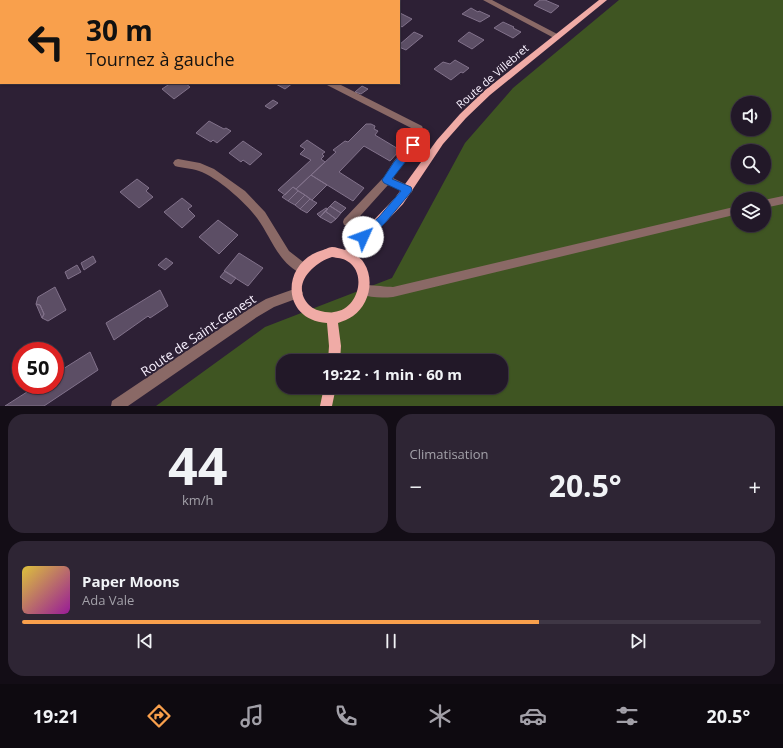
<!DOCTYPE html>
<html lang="fr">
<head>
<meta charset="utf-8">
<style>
	body { margin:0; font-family:"Open Sans",sans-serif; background:#2e2534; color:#f1f3f6; height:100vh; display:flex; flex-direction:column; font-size:15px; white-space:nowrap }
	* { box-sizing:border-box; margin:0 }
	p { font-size:13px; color:#a2a0a8 }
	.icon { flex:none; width:22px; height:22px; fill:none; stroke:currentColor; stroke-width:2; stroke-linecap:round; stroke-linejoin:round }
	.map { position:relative; height:406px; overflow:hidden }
	.drawer { display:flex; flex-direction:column; gap:8px; padding:8px; background:#130d16; flex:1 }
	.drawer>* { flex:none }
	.top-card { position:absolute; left:0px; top:0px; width:400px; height:84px; box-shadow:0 1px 3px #0004,0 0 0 1px #3f3745; background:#f9a04c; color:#111; overflow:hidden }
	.buttons { position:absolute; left:731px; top:96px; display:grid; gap:8px }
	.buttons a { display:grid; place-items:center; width:40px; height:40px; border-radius:50%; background:#221828; box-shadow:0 1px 3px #0004,0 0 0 1px #3f3745; font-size:20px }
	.speed { position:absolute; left:12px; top:342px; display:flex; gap:8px; font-size:20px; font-weight:700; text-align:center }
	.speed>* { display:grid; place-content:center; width:52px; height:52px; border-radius:50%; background:#221828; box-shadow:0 1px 3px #0004,0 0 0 1px #3f3745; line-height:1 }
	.speed .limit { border:6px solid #d22; background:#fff; color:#111 }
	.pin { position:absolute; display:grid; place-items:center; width:34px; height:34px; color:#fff; margin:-17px; border-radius:8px; box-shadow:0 2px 6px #0006 }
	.me { position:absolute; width:44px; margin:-22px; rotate:47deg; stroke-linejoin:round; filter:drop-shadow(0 0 3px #0008) }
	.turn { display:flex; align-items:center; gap:14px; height:84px; padding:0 20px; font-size:18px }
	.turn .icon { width:52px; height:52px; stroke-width:2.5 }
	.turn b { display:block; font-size:28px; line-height:34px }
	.big { font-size:30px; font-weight:700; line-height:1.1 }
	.drawer .widget { flex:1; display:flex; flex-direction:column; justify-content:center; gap:6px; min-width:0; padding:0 14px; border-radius:16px; background:#2e2534 }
	.drawer .dial { align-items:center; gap:0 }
	.dial b { font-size:52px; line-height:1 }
	.song { display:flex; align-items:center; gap:12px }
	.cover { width:48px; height:48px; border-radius:6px; background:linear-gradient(135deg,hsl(50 70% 55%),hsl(300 70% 35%)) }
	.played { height:4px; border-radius:2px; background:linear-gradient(90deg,#f9a04c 70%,#3f3745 70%) }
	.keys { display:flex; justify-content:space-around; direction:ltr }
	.heat { display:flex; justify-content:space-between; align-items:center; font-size:22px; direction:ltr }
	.drawer .tiles { flex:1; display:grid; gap:8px; grid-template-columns:1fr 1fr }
	.widget:last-child { grid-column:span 2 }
	.trip { position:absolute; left:276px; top:354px; width:232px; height:40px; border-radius:16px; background:#221828; box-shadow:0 1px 3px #0004,0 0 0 1px #3f3745; font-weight:700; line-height:40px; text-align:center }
	.dock { display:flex; height:64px; justify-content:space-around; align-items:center; background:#0e0a10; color:#a2a0a8 }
	.dock .icon { width:28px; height:28px }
	.dock .on { color:#f9a04c }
	.dock b { font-size:18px; color:#f1f3f6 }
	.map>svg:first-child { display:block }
	.green { fill:#3f5522; fill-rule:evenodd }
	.building { fill:#5c4e65; stroke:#82728b }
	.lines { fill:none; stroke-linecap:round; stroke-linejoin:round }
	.minor { fill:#8a6966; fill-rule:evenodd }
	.major { fill:#f0aba6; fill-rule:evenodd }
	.route { fill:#1a73e8; stroke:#114b97 }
	.labels { text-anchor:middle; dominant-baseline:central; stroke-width:4; stroke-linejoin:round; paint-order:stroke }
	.street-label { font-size:11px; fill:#f9f1ff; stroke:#2d2035 }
	.near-street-label { font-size:13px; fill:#f9f1ff; stroke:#2d2035 }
</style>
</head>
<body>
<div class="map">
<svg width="783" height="406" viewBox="0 0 783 406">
	<rect width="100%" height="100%" fill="#2d2035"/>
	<path class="green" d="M619,0H783V406H156L265,327L392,278L465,143L513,88ZM738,103H764V129H738ZM738,151H764V177H738ZM738,199H764V225H738ZM283,361H501V387H283Z"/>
	<path class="building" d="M540,0H545L559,6L551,13L534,5Z
		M471,8L478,12L479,11L490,16L480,22L462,14Z
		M399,13H400L412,19L402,27L399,25Z
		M503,22L514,27L513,28L521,32L513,38L494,28Z
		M414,32L423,36L406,50L399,47V45Z
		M469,32L484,40L472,49L458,41Z
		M455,60L469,68L463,73L461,72L451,80L434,69L443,62L450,64Z
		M171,83H185L190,87L174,99L162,89Z
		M274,83H293L285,89Z
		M362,86L368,89L361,94L355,92Z
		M273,100L278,103L270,109L265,106Z
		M209,121L224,129L226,128L231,131L217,143L213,140L211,142L196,133Z
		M366,124H371L375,126L374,129L378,131L375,135L400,150L390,161L364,146L339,172L364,188L353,201L311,175L336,152L333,150L345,141L348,142Z
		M307,140L325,152L322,154L324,156L321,159L325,162L296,189L293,187L285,195L278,190L311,160L300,154L305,149L300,146Z
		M243,141L262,154L250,165L243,160L241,162L229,153Z
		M311,175L327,185L312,200L296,189Z
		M137,179L149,188L146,191L153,197L139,208L120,192Z
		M293,187L298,191L288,201L282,197Z
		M298,191L305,195L295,205L288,201Z
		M305,195L310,199L300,209L295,205Z
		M182,198L192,206L188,209L195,216L182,228L164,212Z
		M310,199L317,203L307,213L300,209Z
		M335,201L346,208L341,213L330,206Z
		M330,206L341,213L336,219L325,211Z
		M326,208L328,209L320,217L317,214Z
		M325,211L336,219L331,223L320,217Z
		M218,220L238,235L219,254L199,237Z
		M239,253L263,268L248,286L224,271Z
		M93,256L96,262L84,270L81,263Z
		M166,258L173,263L165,270L158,265Z
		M77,265L81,272L68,279L65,272Z
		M225,271L236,278L231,284L220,277Z
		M55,287L66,310L48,321L42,318L44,314L40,305L36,304L38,297Z
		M160,290L168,306L150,318L148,316L114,340L106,323Z
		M36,304L40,305L44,314L42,318Z
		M90,352L98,370L44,406H5L38,385H55V374Z"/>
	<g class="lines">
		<path class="minor" d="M269,0H277L268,1Z
			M388,0H396L387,1Z
			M483,0H492L561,36L557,38H554Z
			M326,83H337L422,126L426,136L400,167L393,178L411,187L413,190L411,193L408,194L388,185L352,225L348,226L344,225L343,222L344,219L384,177L394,161L416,135L415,130L327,85Z
			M178,159L200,163L214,169L245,191L265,212L289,251L307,265L308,269L307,273L303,274C279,265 271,237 257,218C246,203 217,177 199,171C191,168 182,168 175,166L173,163L175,160Z
			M783,196V204L764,208V200Z
			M738,206V214L393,297C382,298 371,298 361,294L359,290L361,286C367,284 384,287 393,287Z
			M297,288L301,289L303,293L301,297L274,307L257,317L128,406H111L112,401L249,309L266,299Z"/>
		<path class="major" d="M599,0H607L490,95L466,118L443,144L403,204L355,254C358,257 362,259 364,263C375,280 369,305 353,316C349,319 343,321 338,323L341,346L340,361H328L329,346L327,323C281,320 281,264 320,251C324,250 329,247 332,247C336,247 341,249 345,250L395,198L437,140L460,114L484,91ZM332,257C337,258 343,258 347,261C368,273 358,310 334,312C332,313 328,312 325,312C319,311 313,309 309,305C290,285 313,263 332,257Z
			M324,387H336L332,406H320Z"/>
	</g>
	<path class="route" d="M413,142L416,143L417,145L416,148L392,179L411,187L412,190L411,192L385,223L367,240L363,242L360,240L358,237L360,234L379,217L401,191L384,183L382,180L394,162L410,143Z"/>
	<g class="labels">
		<g class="street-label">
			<text transform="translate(492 76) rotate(-41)">Route de Villebret</text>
		</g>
		<g class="near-street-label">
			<text transform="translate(198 335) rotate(-34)">Route de Saint-Genest</text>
		</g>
	</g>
</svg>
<div class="buttons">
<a><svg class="icon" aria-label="sound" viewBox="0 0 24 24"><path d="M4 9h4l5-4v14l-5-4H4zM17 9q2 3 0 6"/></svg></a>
<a><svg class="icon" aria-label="search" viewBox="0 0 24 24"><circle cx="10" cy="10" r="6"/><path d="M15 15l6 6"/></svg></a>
<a><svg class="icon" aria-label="layers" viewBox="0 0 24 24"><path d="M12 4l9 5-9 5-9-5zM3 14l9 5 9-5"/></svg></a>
</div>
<div class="speed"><div class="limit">50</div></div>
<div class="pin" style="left:413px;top:145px;background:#d93025"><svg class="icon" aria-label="arrive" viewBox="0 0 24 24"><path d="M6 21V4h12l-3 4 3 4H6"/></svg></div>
<svg class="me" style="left:363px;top:237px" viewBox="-20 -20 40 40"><circle r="19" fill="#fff"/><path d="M0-13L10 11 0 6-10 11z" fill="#1a73e8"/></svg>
<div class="trip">19:22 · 1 min · 60 m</div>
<div class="top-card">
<div class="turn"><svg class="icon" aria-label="left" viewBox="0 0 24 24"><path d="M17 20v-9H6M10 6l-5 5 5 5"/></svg><div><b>30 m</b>Tournez à gauche</div></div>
</div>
</div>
<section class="drawer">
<div class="tiles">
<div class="widget dial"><b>44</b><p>km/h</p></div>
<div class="widget"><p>Climatisation</p>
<div class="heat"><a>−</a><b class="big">20.5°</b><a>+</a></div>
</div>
<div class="widget">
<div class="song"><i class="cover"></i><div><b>Paper Moons</b><p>Ada Vale</p></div></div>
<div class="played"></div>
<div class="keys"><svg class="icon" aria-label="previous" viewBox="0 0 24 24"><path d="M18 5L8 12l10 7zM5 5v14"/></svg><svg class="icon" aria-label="pause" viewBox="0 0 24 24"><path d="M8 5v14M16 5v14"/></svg><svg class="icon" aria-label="next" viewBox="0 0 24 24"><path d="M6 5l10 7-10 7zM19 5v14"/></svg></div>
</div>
</div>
</section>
<nav class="dock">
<b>19:21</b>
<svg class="icon on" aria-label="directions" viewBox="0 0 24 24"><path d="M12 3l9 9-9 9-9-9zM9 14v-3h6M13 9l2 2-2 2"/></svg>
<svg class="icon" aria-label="music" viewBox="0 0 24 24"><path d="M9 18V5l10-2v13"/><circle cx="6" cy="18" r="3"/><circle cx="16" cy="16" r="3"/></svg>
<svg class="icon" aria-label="phone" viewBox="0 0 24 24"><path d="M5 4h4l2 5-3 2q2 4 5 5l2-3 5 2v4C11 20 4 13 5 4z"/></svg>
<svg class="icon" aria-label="climate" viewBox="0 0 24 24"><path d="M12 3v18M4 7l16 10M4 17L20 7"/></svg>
<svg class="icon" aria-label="car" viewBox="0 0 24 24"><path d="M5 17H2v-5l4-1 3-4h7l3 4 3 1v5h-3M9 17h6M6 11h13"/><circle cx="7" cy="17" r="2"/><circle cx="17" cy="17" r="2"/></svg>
<svg class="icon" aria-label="filters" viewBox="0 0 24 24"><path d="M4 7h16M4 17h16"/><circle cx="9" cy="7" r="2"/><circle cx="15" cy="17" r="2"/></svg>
<b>20.5°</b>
</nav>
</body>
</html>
